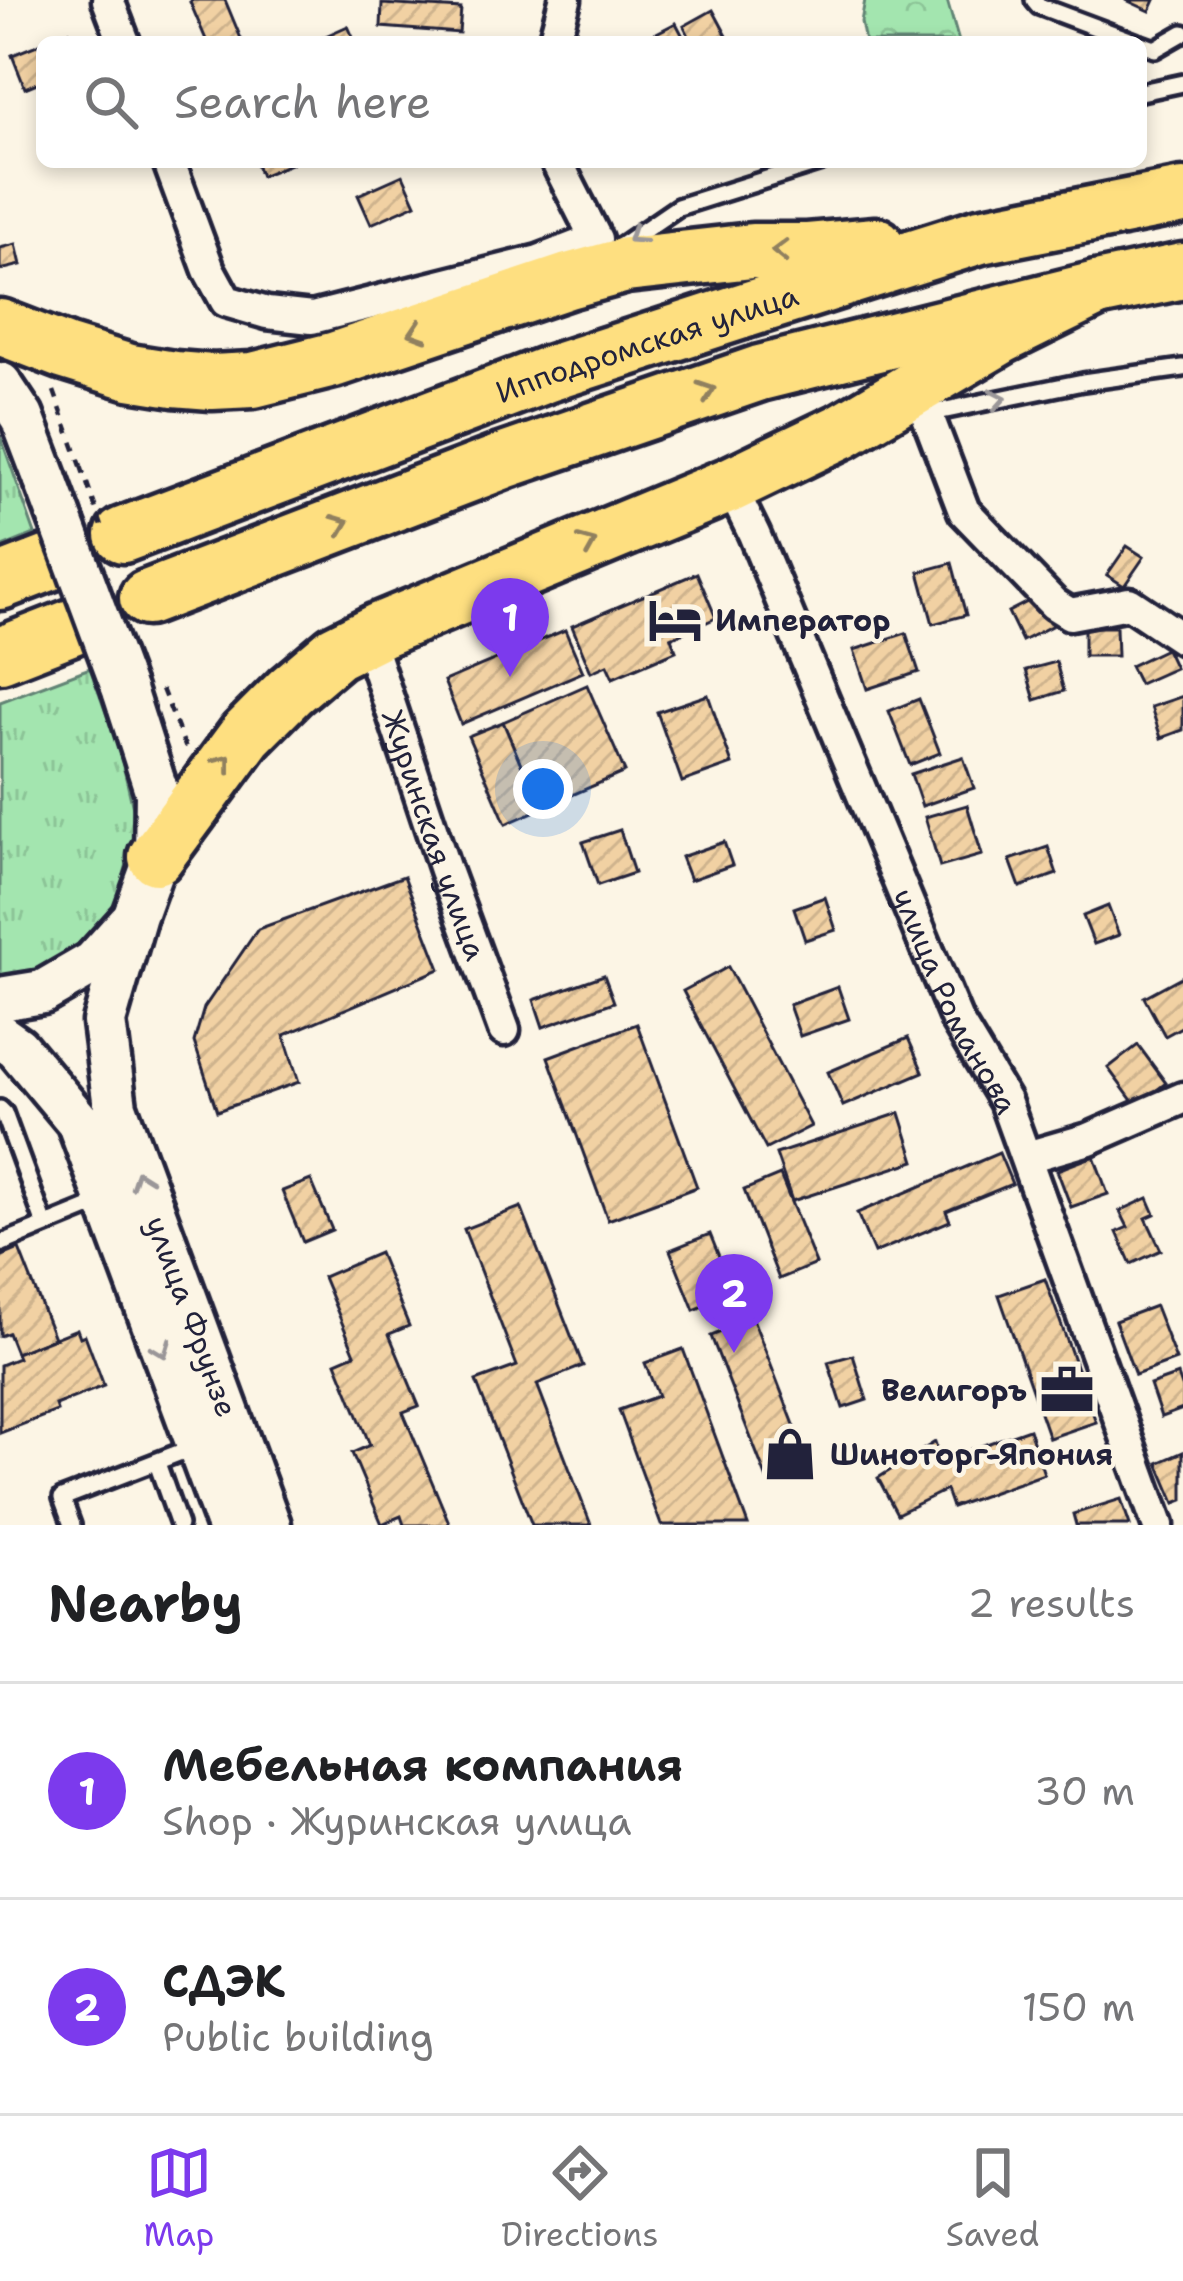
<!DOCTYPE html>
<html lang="en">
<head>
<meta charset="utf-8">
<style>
  :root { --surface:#fff; --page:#f6f6f6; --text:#202124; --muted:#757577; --line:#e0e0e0; --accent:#7c3aed }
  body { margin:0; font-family:"Shantell Sans",sans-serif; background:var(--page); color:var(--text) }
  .you { position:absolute; left:543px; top:789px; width:42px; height:42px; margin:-30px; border:9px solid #fff; border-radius:50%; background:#1a73e8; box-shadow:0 0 0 18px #1a73e833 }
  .badge { display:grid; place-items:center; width:78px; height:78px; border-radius:50%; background:var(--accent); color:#fff; font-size:39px; font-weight:700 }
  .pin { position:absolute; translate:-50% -99px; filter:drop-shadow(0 3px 6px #0008) }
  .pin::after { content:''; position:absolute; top:63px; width:42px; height:36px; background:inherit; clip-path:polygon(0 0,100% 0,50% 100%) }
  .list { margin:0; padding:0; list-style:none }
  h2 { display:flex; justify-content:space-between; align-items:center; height:156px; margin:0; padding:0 48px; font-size:51px }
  h2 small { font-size:39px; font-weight:400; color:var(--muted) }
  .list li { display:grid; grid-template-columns:78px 1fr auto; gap:36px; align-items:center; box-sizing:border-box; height:216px; padding:0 48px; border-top:3px solid var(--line) }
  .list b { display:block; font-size:45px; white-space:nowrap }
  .list p { margin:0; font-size:39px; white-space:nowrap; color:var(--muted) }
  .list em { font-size:39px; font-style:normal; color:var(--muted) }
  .icon { flex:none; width:66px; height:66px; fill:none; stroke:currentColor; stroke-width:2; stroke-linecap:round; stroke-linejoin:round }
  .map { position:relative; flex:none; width:1183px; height:1525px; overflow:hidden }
  .search { position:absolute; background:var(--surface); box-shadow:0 6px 18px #0003; left:36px; right:36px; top:36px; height:132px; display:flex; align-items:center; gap:30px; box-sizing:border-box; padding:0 42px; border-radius:18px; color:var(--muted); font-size:45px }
  .sheet { height:588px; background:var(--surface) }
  nav { display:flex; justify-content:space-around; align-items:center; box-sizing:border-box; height:168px; border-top:3px solid var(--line); background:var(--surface); font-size:33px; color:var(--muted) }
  nav a { display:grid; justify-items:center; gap:6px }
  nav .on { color:var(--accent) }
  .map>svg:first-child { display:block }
  .grass { fill:url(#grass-tufts); stroke:#628475; stroke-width:3 }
  .forest { fill:url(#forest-crowns); stroke:#628475; stroke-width:3 }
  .building { fill:url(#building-hatch); stroke:#22223b; stroke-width:3 }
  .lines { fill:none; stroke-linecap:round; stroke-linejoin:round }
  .lane-casing { stroke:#22223b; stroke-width:24 }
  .street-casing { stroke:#22223b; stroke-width:39 }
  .secondary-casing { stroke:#22223b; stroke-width:51 }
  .highway-casing { stroke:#22223b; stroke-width:63 }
  .path { stroke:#22223b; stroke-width:4.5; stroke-dasharray:9 9; stroke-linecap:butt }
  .lane { stroke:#fcf5e5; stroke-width:15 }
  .street { stroke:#fcf5e5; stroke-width:30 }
  .secondary { stroke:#fcf5e5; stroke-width:42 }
  .highway { stroke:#fedf80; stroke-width:54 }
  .secondary-bridge-casing { stroke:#22223b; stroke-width:51; stroke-linecap:butt }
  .path-bridge { stroke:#22223b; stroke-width:4.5; stroke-dasharray:9 9; stroke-linecap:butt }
  .secondary-bridge { stroke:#fcf5e5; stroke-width:42 }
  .oneway { stroke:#9a9698 }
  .oneway2 { stroke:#90805e }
  .labels { text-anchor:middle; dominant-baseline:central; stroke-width:9; stroke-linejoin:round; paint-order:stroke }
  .street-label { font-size:30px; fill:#22223b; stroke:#fcf5e5 }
  .poi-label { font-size:30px; font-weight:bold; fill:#22223b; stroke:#fcf5e5; text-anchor:start }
</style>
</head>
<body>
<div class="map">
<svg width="1183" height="1525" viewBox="0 0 1183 1525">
  <defs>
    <pattern id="grass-tufts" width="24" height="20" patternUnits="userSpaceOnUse" patternTransform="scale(3)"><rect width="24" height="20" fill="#a3e5af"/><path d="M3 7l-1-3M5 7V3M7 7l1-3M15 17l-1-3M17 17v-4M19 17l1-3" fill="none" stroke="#8cc497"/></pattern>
    <pattern id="forest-crowns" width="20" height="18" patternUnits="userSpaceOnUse" patternTransform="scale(3)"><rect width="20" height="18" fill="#a3e5af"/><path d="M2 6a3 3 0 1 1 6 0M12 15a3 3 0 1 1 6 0" fill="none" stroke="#8cc497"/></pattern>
    <pattern id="building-hatch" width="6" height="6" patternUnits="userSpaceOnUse" patternTransform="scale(3)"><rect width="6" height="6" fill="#f1d1a3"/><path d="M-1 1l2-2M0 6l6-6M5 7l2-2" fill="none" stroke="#ceb38d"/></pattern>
  </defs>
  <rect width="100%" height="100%" fill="#fcf5e5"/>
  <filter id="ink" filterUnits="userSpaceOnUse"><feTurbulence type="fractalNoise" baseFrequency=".00833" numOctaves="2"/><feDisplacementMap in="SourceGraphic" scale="24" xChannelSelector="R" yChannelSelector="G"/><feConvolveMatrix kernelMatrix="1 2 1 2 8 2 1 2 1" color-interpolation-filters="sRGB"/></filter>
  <g filter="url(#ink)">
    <!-- grass -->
    <g class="grass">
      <path d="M0,435l35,99 -35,14z"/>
      <path d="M90,668l30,84 17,74 -21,79 -50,51 -60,26 -6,-1v-279z"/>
    </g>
    <!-- forest -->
    <path class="forest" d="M865,0h82l12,42h-94l-4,-20z"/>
    <!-- building -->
    <g class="building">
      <path d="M193,0h32l17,41 -35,1 -17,-40z"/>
      <path d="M1126,0h29l-5,11z"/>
      <path d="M382,4l79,5 -2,24 -78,-6z"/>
      <path d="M713,10l15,28 -7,4h-29l-8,-16z"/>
      <path d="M676,23l10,19h-37l-2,-4z"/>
      <path d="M348,26l7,16h-43z"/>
      <path d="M69,32l4,10h-29z"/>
      <path d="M42,43v38l-17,7 -13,-33z"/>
      <path d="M255,162h40l-34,14z"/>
      <path d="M403,175l13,29 -45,20 -13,-29z"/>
      <path d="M16,244l5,21 -21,5v-22z"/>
      <path d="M1127,546l17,11 -20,29 -17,-11z"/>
      <path d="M952,563l14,52 -33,9 -14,-52z"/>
      <path d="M697,573l19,45 -45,20 5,13 -63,27 -6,-13 -16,7 -19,-46z"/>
      <path d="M1039,596l14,29 -31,16 -14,-29z"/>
      <path d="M1084,627h32l1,29h-33z"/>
      <path d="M565,630l18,42 -122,52 -17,-43z"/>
      <path d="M906,633l13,39 -52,17 -13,-39z"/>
      <path d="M1166,649l9,19 -36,16 -9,-18z"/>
      <path d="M1056,662l8,29 -29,9 -9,-30z"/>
      <path d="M587,685l38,87 -85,37 -37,-87z"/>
      <path d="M708,695l24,69 -50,18 -25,-70z"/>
      <path d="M1183,696v34l-22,8 -10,-31z"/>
      <path d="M919,699l21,54 -30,12 -21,-54z"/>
      <path d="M503,722l37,87 -34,15 -38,-88z"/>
      <path d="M963,757l11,31 -52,18 -11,-32z"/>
      <path d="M967,805l15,50 -42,12 -15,-50z"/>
      <path d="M620,830l14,43 -36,12 -15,-43z"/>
      <path d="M724,842l8,23 -42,15 -9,-23z"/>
      <path d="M1048,847l9,27 -37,13 -10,-27z"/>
      <path d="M404,876l36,93 -156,66 15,47 -82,29 -23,-69 10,-34 54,-79z"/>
      <path d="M825,897l11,33 -31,10 -11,-32z"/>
      <path d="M1108,906l11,29 -25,9 -11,-28z"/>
      <path d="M728,967l83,159 -45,23 -83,-158z"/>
      <path d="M604,975l10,27 -71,25 -9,-27z"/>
      <path d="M1183,976v50l-18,10 -21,-39z"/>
      <path d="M838,987l11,32 -49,17 -11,-31z"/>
      <path d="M637,1024l60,163 -89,33 -60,-163z"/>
      <path d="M908,1038l15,34 -80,34 -15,-34z"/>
      <path d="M1138,1045l28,38 -30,23 -28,-38z"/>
      <path d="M900,1113l15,48 -123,40 -16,-47z"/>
      <path d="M999,1153l13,31 -66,27 4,10 -76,32 -17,-40z"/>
      <path d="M1094,1156l14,38 -37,13 -14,-37z"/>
      <path d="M780,1175l36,89 -37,15 -35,-89z"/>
      <path d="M311,1180l21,50 -29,12 -21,-51z"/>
      <path d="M1148,1198l7,16 -9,4 15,32 -30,14 -14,-32 11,-5 -8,-16z"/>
      <path d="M521,1207l62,159 -46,18 54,141h-59l-56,-144 41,-15 -53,-137z"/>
      <path d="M710,1234l24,60 -40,16 -24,-60z"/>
      <path d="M19,1249l35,89 -38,15 -8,-20 -8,3v-79z"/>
      <path d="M379,1253l30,73 -20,8 30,72 -16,6 47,113h-46l-3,-9 -19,8 -30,-71 18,-8 -34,-83 19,-8 -32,-77z"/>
      <path d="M1045,1279l51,143 -47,16 -50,-143z"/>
      <path d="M1155,1306l21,54 -41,15 -20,-54z"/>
      <path d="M753,1319l59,152 -42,16 -59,-151z"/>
      <path d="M77,1329l3,8 5,-2 19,51 -49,19 2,6 -57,22v-68l18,-7 -2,-5z"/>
      <path d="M683,1349l65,176h-87l-42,-115 39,-14 -13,-33z"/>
      <path d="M853,1355l14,45 -24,8 -15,-46z"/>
      <path d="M1178,1375l5,14v20l-22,8 -11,-32z"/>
      <path d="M1029,1429l15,45 -92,33 -6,-17 -49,24 -19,-36 57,-36 6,18z"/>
      <path d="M1183,1452v48l-8,3 -17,-40z"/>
      <path d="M1121,1499l9,26h-54l-3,-11z"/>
    </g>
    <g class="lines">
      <defs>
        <g id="lane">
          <path d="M1034,0l5,6 96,36"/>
          <path d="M1141,44l14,5 28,-16"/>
          <path d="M1141,92l42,-9"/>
          <path d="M621,246l57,-39 143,-45"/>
          <path d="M922,415l161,-33 100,-14"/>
          <path d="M0,1109l4,4 41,112"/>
          <path d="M0,1244l103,-42"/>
          <path d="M157,1463l22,62"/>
          <path d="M72,1525l-10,-27 132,-51"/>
        </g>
        <g id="street">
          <path d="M108,0l16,42"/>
          <path d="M554,42l11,-42"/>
          <path d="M169,162l40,108 17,31 41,12 45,5 227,-57 57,-22 -39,-77"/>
          <path d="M927,414l37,97 90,93 16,10 59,-11 54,36"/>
          <path id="s1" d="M730,485l24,49 203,487 48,80 153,424"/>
          <path id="s2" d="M367,636l78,234 59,160"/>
          <path d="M1027,1157l62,-18 94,-41"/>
        </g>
        <g id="secondary">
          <path d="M0,384l22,33 24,63"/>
          <path id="s3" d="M124,690l33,103 -1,64 -21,58 -31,107 11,85 154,418"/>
          <path d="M0,999l43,-7 50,-29 36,-40"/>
          <path d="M0,1036l17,12 61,73 150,404"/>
        </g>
        <g id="highway">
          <path d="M0,327l65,25 65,20 44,7 38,3 41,-2 80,-20 235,-79 58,-16 126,-14h56l68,-6"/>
          <path id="s4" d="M123,535l425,-161 188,-61 244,-77 203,-40"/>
          <path d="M0,582l52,-20"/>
          <path d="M147,598l357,-137 256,-88 337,-84 86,-18"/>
          <path d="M0,655l77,-30"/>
          <path d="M156,857l90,-122 44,-44 46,-39 44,-22 350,-145 112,-54 160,-95 95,-47"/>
        </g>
      </defs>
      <!-- lane casing -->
      <use href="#lane" class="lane-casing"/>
      <!-- street casing -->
      <use href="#street" class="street-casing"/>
      <!-- secondary casing -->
      <use href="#secondary" class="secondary-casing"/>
      <!-- highway casing -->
      <use href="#highway" class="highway-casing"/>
      <!-- path -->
      <g class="path">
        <path d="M54,391l27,75"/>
        <path d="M162,689l25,62"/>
      </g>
      <!-- lane -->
      <use href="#lane" class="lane"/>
      <!-- street -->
      <use href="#street" class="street"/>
      <!-- secondary -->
      <use href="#secondary" class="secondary"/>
      <!-- highway -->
      <use href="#highway" class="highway"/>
      <defs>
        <path id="secondary-bridge" d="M46,480l78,210"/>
      </defs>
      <!-- secondary-bridge casing -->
      <use href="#secondary-bridge" class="secondary-bridge-casing"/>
      <!-- path-bridge -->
      <path class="path-bridge" d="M81,466l23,66"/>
      <!-- secondary-bridge -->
      <use href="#secondary-bridge" class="secondary-bridge"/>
    </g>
    <!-- one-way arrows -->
    <defs><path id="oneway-chevron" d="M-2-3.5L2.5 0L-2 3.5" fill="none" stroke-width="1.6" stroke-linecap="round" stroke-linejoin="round" transform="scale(3)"/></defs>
    <g class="oneway">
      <use href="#oneway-chevron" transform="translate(636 236) rotate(146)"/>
      <use href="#oneway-chevron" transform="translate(998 399) rotate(-11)"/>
      <use href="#oneway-chevron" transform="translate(140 1179) rotate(-110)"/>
      <use href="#oneway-chevron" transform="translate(162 1349) rotate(69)"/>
    </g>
    <g class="oneway2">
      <use href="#oneway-chevron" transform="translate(780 251) rotate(-179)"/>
      <use href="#oneway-chevron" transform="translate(417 332) rotate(162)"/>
      <use href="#oneway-chevron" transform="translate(707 391) rotate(-19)"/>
      <use href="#oneway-chevron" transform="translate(341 524) rotate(-21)"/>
      <use href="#oneway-chevron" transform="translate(588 544) rotate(-23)"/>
      <use href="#oneway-chevron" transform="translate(224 762) rotate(-52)"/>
    </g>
  </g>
  <!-- icons -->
  <defs>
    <symbol id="hotel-bare" viewBox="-9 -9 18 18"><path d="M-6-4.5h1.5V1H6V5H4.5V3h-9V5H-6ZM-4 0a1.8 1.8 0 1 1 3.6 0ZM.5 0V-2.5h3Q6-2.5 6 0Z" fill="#22223b" stroke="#fcf5e5" stroke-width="2.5" paint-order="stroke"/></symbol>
    <symbol id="office-bare" viewBox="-9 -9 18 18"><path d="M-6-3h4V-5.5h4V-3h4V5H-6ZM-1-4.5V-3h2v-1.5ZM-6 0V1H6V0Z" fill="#22223b" stroke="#fcf5e5" stroke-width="2.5" paint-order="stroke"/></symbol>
    <symbol id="shop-bare" viewBox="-9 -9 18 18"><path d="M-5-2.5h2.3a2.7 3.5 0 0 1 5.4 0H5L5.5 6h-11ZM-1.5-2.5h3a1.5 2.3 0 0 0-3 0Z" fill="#22223b" stroke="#fcf5e5" stroke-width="2.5" paint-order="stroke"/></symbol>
  </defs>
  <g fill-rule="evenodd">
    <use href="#hotel-bare" x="637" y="582" width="76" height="76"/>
    <use href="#office-bare" x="1029" y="1352" width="76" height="76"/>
    <use href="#shop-bare" x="752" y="1416" width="76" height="76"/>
  </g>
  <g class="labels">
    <!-- street labels -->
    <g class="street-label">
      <text stroke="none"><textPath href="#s4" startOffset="558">Ипподромская улица</textPath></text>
      <text stroke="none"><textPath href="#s2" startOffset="210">Журинская улица</textPath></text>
      <text stroke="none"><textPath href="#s1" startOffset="564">улица Романова</textPath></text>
      <text stroke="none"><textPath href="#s3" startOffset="654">улица Фрунзе</textPath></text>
    </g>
    <!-- poi labels -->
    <g class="poi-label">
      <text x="715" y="620">Император</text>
      <text x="1027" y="1390" text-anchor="end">Велигоръ</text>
      <text x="830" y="1454">Шиноторг-Япония</text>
    </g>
  </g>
</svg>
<div class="you"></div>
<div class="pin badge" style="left:510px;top:677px">1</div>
<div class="pin badge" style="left:734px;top:1353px">2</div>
<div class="search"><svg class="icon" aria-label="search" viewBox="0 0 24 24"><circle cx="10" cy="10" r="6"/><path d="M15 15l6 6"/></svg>Search here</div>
</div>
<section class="sheet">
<h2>Nearby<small>2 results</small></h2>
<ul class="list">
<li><span class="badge">1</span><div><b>Мебельная компания</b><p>Shop · Журинская улица</p></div><em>30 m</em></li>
<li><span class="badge">2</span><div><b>СДЭК</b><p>Public building</p></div><em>150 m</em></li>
</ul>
</section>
<nav>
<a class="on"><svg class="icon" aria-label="map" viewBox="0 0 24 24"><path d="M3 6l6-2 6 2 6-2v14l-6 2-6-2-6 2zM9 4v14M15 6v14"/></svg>Map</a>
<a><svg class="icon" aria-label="directions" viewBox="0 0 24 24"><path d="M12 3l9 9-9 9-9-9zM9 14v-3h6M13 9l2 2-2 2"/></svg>Directions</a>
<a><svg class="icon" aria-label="saved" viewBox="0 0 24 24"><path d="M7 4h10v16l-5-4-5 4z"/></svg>Saved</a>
</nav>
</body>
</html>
